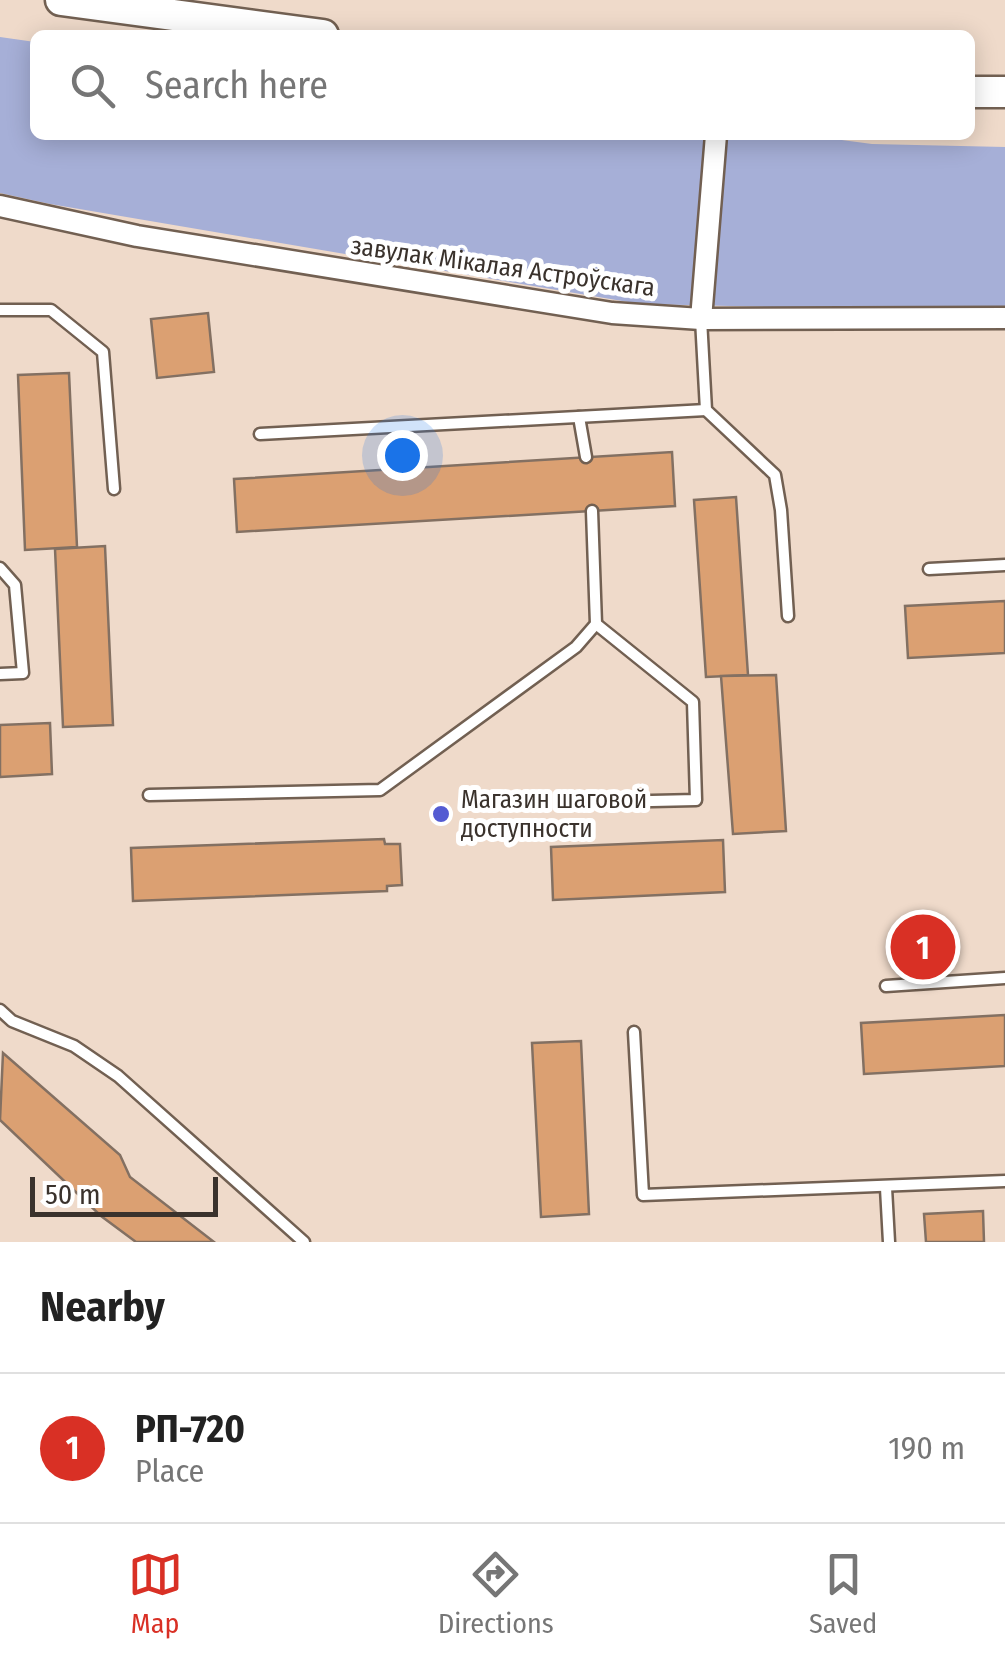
<!DOCTYPE html>
<html lang="en">
<head>
<meta charset="utf-8">
<style>
  :root { --surface:#fff; --page:#f6f6f6; --text:#222; --muted:#767676; --line:#e0e0e0; --accent:#d93025 }
  body { margin:0; font-family:"Fira Sans Condensed",sans-serif; background:var(--page); color:var(--text) }
  .scale { position:absolute; left:30px; bottom:25px; width:188px; box-sizing:border-box; padding-left:10px; border:5px solid #3a322c; border-top:0; font-size:28px; line-height:35px; white-space:nowrap; color:#3a322c; -webkit-text-stroke:8px #fff; paint-order:stroke }
  .you { position:absolute; left:402px; top:455px; width:35px; height:35px; margin:-25px; border:8px solid #fff; border-radius:50%; background:#1a73e8; box-shadow:0 0 0 15px #1a73e833 }
  .badge { display:grid; place-items:center; width:65px; height:65px; border-radius:50%; background:var(--accent); color:#fff; font-size:32px; font-weight:700 }
  .pin { position:absolute; translate:-50% -50%; border:5px solid #fff; box-shadow:0 2px 10px #0006 }
  .list { margin:0; padding:0; list-style:none }
  h2 { display:flex; justify-content:space-between; align-items:center; height:130px; margin:0; padding:0 40px; font-size:42px }
  h2 small { font-size:32px; font-weight:400; color:var(--muted) }
  .list li { display:grid; grid-template-columns:65px 1fr auto; gap:30px; align-items:center; box-sizing:border-box; height:150px; padding:0 40px; border-top:2px solid var(--line) }
  .list b { display:block; font-size:38px; white-space:nowrap }
  .list p { margin:0; font-size:32px; white-space:nowrap; color:var(--muted) }
  .list em { font-size:32px; font-style:normal; color:var(--muted) }
  .icon { flex:none; width:55px; height:55px; fill:none; stroke:currentColor; stroke-width:2; stroke-linecap:round; stroke-linejoin:round }
  .map { position:relative; flex:none; width:1005px; height:1242px; overflow:hidden }
  .search { position:absolute; background:var(--surface); box-shadow:0 5px 25px #0003; left:30px; right:30px; top:30px; height:110px; display:flex; align-items:center; gap:25px; box-sizing:border-box; padding:0 35px; border-radius:15px; color:var(--muted); font-size:38px }
  .sheet { height:280px; background:var(--surface) }
  nav { display:flex; justify-content:space-around; align-items:center; box-sizing:border-box; height:140px; border-top:2px solid var(--line); background:var(--surface); font-size:28px; color:var(--muted) }
  nav a { display:grid; justify-items:center; gap:5px }
  nav .on { color:var(--accent) }
  .map>svg:first-child { display:block }
  .green { fill:#a6afd7 }
  .building { fill:#dba072; stroke:#837062; stroke-width:2.5 }
  .lines { fill:none; stroke-linecap:round; stroke-linejoin:round }
  .lane-casing { stroke:#726052; stroke-width:15 }
  .street-casing { stroke:#726052; stroke-width:25 }
  .secondary-casing { stroke:#726052; stroke-width:35 }
  .lane { stroke:#fff; stroke-width:10 }
  .street { stroke:#fff; stroke-width:20 }
  .secondary { stroke:#fff; stroke-width:30 }
  .poi-dot { fill:#545bd2; stroke:#fff; stroke-width:4 }
  .labels { text-anchor:middle; dominant-baseline:central; stroke-width:10; stroke-linejoin:round; paint-order:stroke }
  .street-label { font-size:25px; fill:#3a322c; stroke:#fff }
  .poi-label { font-size:25px; fill:#3a322c; stroke:#fff; text-anchor:start }
</style>
</head>
<body>
<div class="map">
<svg width="1005" height="1242" viewBox="0 0 1005 1242">
  <rect width="100%" height="100%" fill="#efdaca"/>
  <!-- green -->
  <path class="green" d="M0,37l35,5v93h769l68,9 133,3v165l-365,-8 -590,-100 -50,-11z"/>
  <!-- building -->
  <g class="building">
    <path d="M208,313l6,59 -57,6 -6,-59z"/>
    <path d="M69,373l8,174 -52,3 -7,-175z"/>
    <path d="M672,452l3,54 -438,26 -3,-53z"/>
    <path d="M736,497l12,178 -42,2 -12,-177z"/>
    <path d="M105,546l8,179 -50,2 -8,-178z"/>
    <path d="M1005,601v52l-97,5 -3,-52z"/>
    <path d="M776,675l10,156 -53,3 -12,-158z"/>
    <path d="M50,723l2,51 -52,3v-52z"/>
    <path d="M384,839l1,5h15l2,41 -15,1v5l-254,10 -2,-53z"/>
    <path d="M723,840l2,52 -172,8 -2,-53z"/>
    <path d="M943,924l2,46 -43,1 -2,-46z"/>
    <path d="M1005,1015v51l-141,8 -3,-51z"/>
    <path d="M581,1041l8,173 -48,3 -9,-174z"/>
    <path d="M3,1053l117,102 10,22 84,65h-78l-35,-26 -101,-96z"/>
    <path d="M983,1211l1,31h-58l-2,-28z"/>
  </g>
  <g class="lines">
    <defs>
      <g id="lane">
        <path d="M0,310h51l52,42 11,137"/>
        <path d="M701,319l5,91 69,65 6,35 7,106"/>
        <path d="M579,417l7,40"/>
        <path d="M260,434l446,-24"/>
        <path d="M0,568l15,17 8,88 -23,1"/>
        <path d="M929,569l76,-4"/>
        <path d="M149,795l231,-5 196,-143 20,-23 -4,-113"/>
        <path d="M564,803l132,-3 -3,-98 -97,-78"/>
        <path d="M886,986l119,-8"/>
        <path d="M0,1010l12,11 62,25 44,30 186,166"/>
        <path d="M634,1032l9,163 362,-14"/>
        <path d="M886,1188l3,54"/>
      </g>
      <g id="street">
        <path d="M0,206l137,30 475,77 89,6 304,-1"/>
        <path d="M701,319l15,-184"/>
      </g>
      <g id="secondary">
        <path d="M61,0l262,35"/>
        <path d="M970,92h35"/>
      </g>
    </defs>
    <!-- lane casing -->
    <use href="#lane" class="lane-casing"/>
    <!-- street casing -->
    <use href="#street" class="street-casing"/>
    <!-- secondary casing -->
    <use href="#secondary" class="secondary-casing"/>
    <!-- lane -->
    <use href="#lane" class="lane"/>
    <!-- street -->
    <use href="#street" class="street"/>
    <!-- secondary -->
    <use href="#secondary" class="secondary"/>
  </g>
  <!-- markers -->
  <circle class="poi-dot" cx="441" cy="814" r="10"/>
  <g class="labels">
    <!-- street labels -->
    <g class="street-label">
      <text transform="translate(503 267) rotate(8)">завулак Мікалая Астроўскага</text>
    </g>
    <!-- poi labels -->
    <g class="poi-label">
      <text x="461" y="800">Магазин шаговой<tspan x="461" dy="29">доступности</tspan></text>
    </g>
  </g>
</svg>
<div class="scale">50 m</div>
<div class="you"></div>
<div class="pin badge" style="left:923px;top:947px">1</div>
<div class="search"><svg class="icon" aria-label="search" viewBox="0 0 24 24"><circle cx="10" cy="10" r="6"/><path d="M15 15l6 6"/></svg>Search here</div>
</div>
<section class="sheet">
<h2>Nearby<small></small></h2>
<ul class="list">
<li><span class="badge">1</span><div><b>РП-720</b><p>Place</p></div><em>190 m</em></li>
</ul>
</section>
<nav>
<a class="on"><svg class="icon" aria-label="map" viewBox="0 0 24 24"><path d="M3 6l6-2 6 2 6-2v14l-6 2-6-2-6 2zM9 4v14M15 6v14"/></svg>Map</a>
<a><svg class="icon" aria-label="directions" viewBox="0 0 24 24"><path d="M12 3l9 9-9 9-9-9zM9 14v-3h6M13 9l2 2-2 2"/></svg>Directions</a>
<a><svg class="icon" aria-label="saved" viewBox="0 0 24 24"><path d="M7 4h10v16l-5-4-5 4z"/></svg>Saved</a>
</nav>
</body>
</html>
